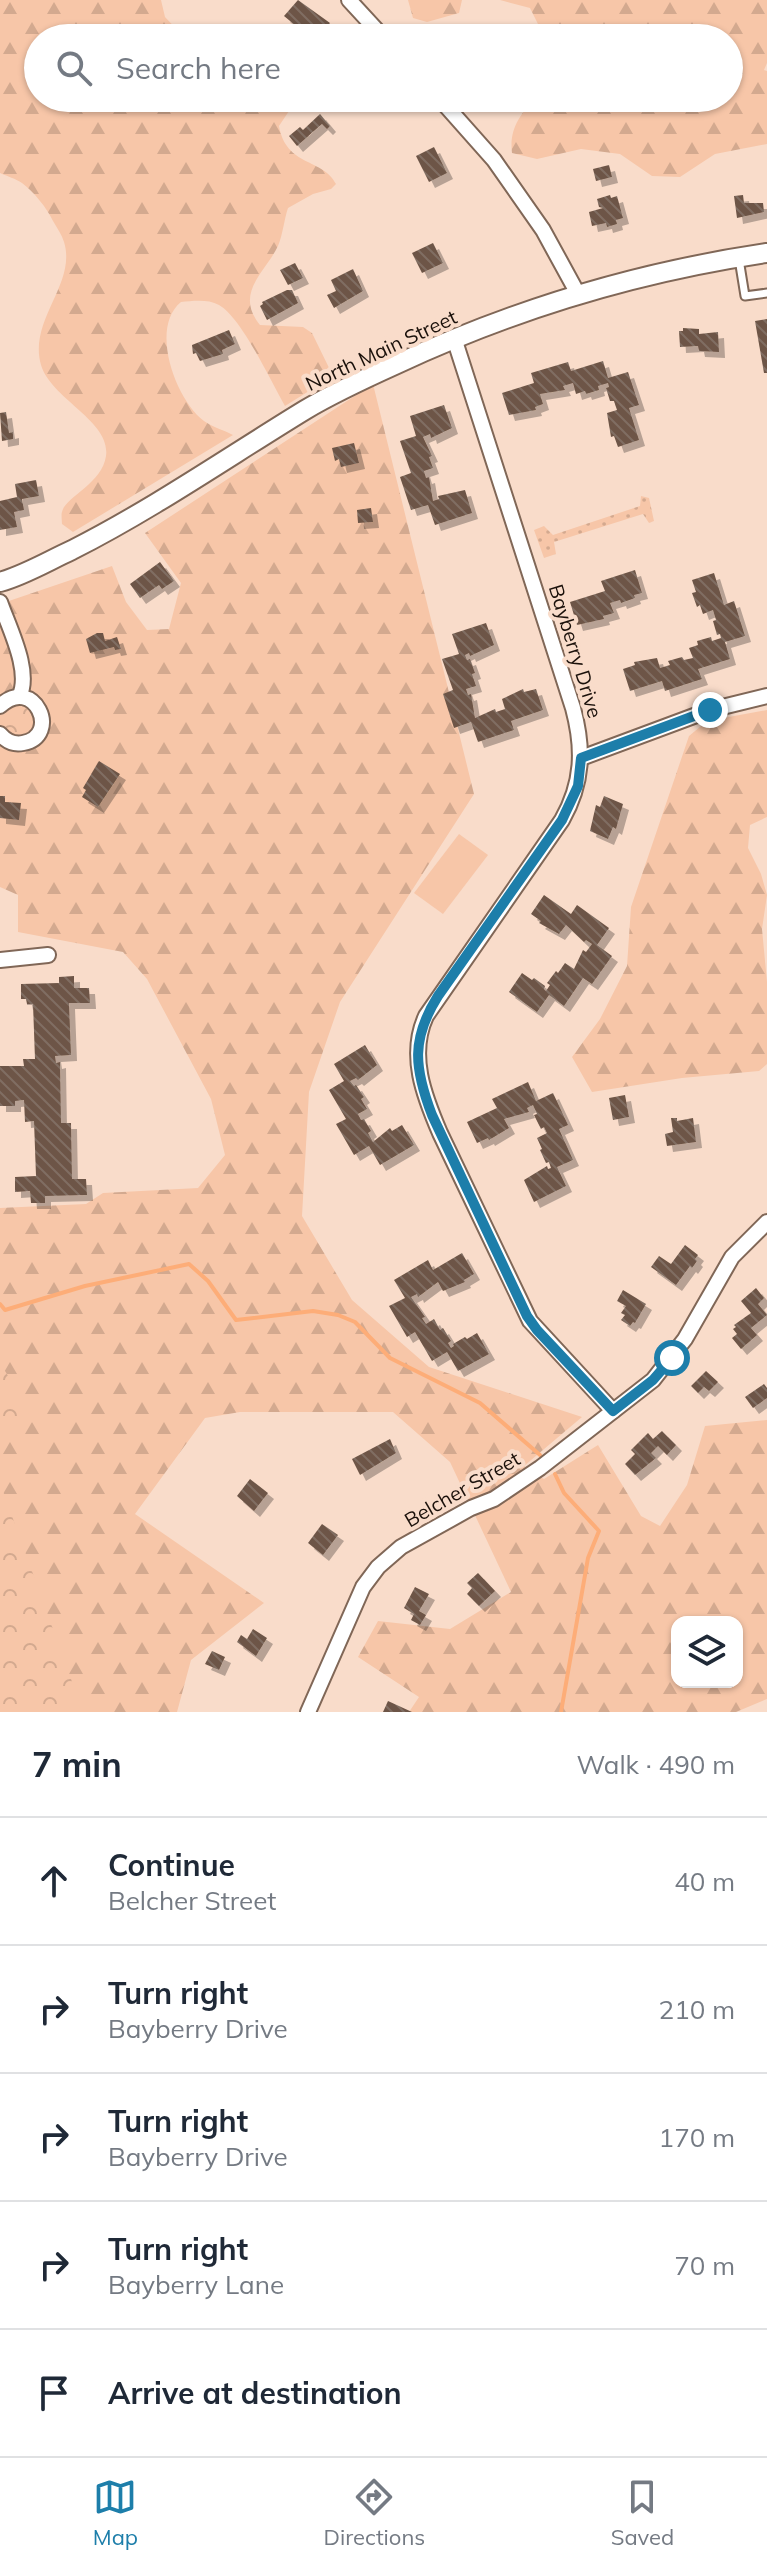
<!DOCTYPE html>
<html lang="en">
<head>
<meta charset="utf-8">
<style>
  :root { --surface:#fff; --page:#f6f6f7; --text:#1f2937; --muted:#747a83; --line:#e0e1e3; --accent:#1d7eaa }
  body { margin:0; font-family:Mulish,sans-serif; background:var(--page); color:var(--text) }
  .controls { position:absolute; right:24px; bottom:24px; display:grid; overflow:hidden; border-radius:16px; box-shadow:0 2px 6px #0004 }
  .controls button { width:72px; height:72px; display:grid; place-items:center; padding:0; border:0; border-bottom:2px solid var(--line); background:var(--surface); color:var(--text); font:40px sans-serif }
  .stop { position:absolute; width:24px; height:24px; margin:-18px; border:6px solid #1d7eaa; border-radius:50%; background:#fff }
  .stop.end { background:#1d7eaa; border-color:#fff; box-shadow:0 2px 8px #0008 }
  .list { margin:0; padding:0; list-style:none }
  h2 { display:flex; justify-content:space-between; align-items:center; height:104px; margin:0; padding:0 32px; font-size:34px }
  h2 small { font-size:26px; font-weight:400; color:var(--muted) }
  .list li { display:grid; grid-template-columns:52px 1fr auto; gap:24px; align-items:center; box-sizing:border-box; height:128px; padding:0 32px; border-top:2px solid var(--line) }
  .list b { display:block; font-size:30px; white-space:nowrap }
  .list p { margin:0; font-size:26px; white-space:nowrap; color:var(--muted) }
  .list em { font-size:26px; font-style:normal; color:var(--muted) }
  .icon { flex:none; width:44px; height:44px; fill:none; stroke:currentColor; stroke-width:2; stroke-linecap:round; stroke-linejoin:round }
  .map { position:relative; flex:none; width:767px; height:1712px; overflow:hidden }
  .search { position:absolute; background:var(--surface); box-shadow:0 2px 6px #0004; left:24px; right:24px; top:24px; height:88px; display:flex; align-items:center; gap:20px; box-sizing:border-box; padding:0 28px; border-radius:44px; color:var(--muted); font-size:30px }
  .sheet { height:744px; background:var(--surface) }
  nav { display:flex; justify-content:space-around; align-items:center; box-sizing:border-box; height:112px; border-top:2px solid var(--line); background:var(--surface); font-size:22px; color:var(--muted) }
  nav a { display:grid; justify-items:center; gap:4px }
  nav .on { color:var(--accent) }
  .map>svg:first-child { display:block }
  .grass { fill:url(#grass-dots) }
  .forest { fill:url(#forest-firs); fill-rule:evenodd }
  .park { fill:url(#park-crowns) }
  .garden { fill:#f7c6a8 }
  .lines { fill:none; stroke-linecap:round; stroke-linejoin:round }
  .stream { stroke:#fdad78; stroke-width:4 }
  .building { fill:url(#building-back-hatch); filter:url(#shadow) }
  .service-casing { stroke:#806757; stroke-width:11 }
  .minor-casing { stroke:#806757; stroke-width:18 }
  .secondary-casing { stroke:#806757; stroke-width:22 }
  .service { stroke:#fff; stroke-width:7 }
  .minor { stroke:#fff; stroke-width:14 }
  .secondary { stroke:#fff; stroke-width:18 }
  .route { stroke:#1d7eaa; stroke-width:10 }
  .labels { text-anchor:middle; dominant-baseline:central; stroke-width:8; stroke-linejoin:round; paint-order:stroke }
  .street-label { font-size:20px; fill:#1a100a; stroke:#f9dcca }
</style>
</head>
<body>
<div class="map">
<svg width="767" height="1712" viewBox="0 0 767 1712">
  <defs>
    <pattern id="grass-dots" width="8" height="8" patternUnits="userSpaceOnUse" patternTransform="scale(2)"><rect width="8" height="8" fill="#f7c6a8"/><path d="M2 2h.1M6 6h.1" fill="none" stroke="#d3a98f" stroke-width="1.8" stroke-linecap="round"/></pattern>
    <pattern id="forest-firs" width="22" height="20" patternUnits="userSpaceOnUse" patternTransform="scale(2)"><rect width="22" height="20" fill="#f7c6a8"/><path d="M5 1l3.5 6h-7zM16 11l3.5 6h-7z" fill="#d3a98f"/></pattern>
    <pattern id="park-crowns" width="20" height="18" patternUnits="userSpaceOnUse" patternTransform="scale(2)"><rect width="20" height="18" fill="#f7c6a8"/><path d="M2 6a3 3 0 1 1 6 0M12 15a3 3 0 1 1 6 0" fill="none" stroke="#d3a98f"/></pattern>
    <pattern id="building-back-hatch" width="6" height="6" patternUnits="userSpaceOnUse" patternTransform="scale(2)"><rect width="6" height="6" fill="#6d5546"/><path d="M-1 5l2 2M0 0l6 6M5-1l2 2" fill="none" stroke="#806e62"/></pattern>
    <filter id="shadow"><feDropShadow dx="6" dy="6" stdDeviation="0" flood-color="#0004"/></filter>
  </defs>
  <rect width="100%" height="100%" fill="#f9dcca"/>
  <!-- grass -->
  <path class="grass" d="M641,496l8,2 5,23 -5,2 -6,-9 -89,28 2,12 -12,4 -10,-28 10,-4 9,9 87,-29z"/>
  <!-- forest -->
  <g class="forest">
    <path d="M0,0h161l4,17 20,21h-147v60h287l-28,1 -18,27c7,41 44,32 57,58l-5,5 -18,5 -25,14c-4,12 -5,26 -10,38 -13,27 -44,47 -18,79l43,2 9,6 21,43 -48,30c-14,-24 -43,-88 -66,-101 -11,-6 -26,-4 -38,-3 -32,26 -5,98 23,119 8,6 20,9 29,14l-160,97 -11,-8c0,-1 -1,-11 0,-12 3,-15 40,-28 44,-56 5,-35 -55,-57 -65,-91 -13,-45 36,-81 23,-123 -2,-7 -7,-14 -11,-21 -6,-13 -20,-30 -31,-38 -6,-4 -15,-7 -22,-10z"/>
    <path d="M408,0h54l-3,13 -32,9 -14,-4z"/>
    <path d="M500,0h267v63l-3,7 3,1v73l-52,10 -35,23 -28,-1 -32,-22 -39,-5 -44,10 -25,-6c-3,-24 8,-38 23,-55h194v-60h-184l-15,-30z"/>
    <path d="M373,384l101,410 -134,208 -31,90 -7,124 50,84 77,67 153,50 -58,49 20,13 54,-34 43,71 19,10 27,-41 18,-59 62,-6v279l-31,13h-327l10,-15 -61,-40 20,-36 72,8 61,-37 -61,-130 -57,-50h-153l-35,6 -70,96 129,89 -73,57 -14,52h-177v-504l86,-4 17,-11 95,-5 27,-33 -14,-56 -64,-120 -24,-27 -105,-20v-37l-18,-8v-283l112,-38 14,36 21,28 22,-1 12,-46 -36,-50zM677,1622h60v60h-60z"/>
    <path d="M767,710v107l-17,8 -2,23 13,26 6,21 -5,34 5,53v82l-8,7 -77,7 -90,14 -20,-35 28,-38 27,-53 4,-59 58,-171 18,-15z"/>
  </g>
  <!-- park -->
  <g class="park">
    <circle cx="18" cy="720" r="17"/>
    <path d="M0,1328l2,38 34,56 -36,2z"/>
    <path d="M0,1483l83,229h-83z"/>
  </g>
  <!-- garden -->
  <path class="garden" d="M459,834l29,21 -45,59 -29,-21z"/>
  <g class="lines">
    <!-- stream -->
    <g class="stream">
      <path d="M0,1304l5,6 80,-24 104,-22 19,17 28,39 77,-9 25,4 17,7 35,36 90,45 60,52"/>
      <path d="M555,1474l9,19 35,38 -11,27 -27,154"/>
    </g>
  </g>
  <!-- building -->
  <g class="building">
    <path d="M298,0l32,23 -13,15h-13l-6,-5 3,-3 -17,-14z"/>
    <path d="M320,114l10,12 -3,3 -5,-5 -25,22 -8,-10 11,-9 3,3z"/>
    <path d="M434,147l13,26 -18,9 -13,-26z"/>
    <path d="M609,165l3,12 -16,4 -3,-12z"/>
    <path d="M610,195l1,3 6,-2 6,22 -7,2 1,4 -10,3 -1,-4 -14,3 -3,-14 14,-4 -4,-1 -2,-8z"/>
    <path d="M743,195l1,8h19l1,9 -27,6 -3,-22z"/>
    <path d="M433,243l10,20 -21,10 -10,-20z"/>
    <path d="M295,263l8,15 -15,7 -8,-15z"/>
    <path d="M353,269l10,22 -29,17 -7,-13 9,-4 -5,-11z"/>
    <path d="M287,290h5l6,13 -31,17 -7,-14 3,-2 -1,-2z"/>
    <path d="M767,319v54h-3l-9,-52z"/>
    <path d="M683,328l16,1v5l19,-2 1,20 -20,-1 -1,-5 -18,1 -1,-16h4z"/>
    <path d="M229,330l6,14 -13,6 1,4 -23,7 -4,-8 -3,1 -1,-9z"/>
    <path d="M603,361l5,17 20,-6 11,33 -10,3 10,32 -21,7 -4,-11 -3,1 -4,-24 10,-3 -3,-9h-4l-4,-13 3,-1 -1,-4 -10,3 1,4 -13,4 -1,-3 -9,3 -3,-11 -10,3 2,4 -25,4 3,10 -8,3 1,3 -27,5 -7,-22 32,-10 -3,-10 37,-11 3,9z"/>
    <path d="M444,405l8,23 -21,10 -1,-4 -7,3 9,19 -3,1 4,11 -9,3 2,7 3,-1 4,24 6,-2 -1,-3 27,-6 7,23 -37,12 -7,-20 -17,5 -11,-33 11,-4 -11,-32 16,-5 -6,-20z"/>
    <path d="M6,412l3,21 4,-1v7l-11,2 -2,-28z"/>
    <path d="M354,443l5,20 -18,4 -2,-8 -4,2 -3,-13z"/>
    <path d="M36,480l3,16 -17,3 2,11 -10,2 3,15 -17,3v-29l17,-4 -2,-13z"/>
    <path d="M371,508l2,14 -15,1 -1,-13z"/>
    <path d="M160,562l14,19 -12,8 -3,-4 -19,13 -10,-14z"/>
    <path d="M635,570l7,23 -8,2 1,3 -14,5 -1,-3 -10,3 4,10 -11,3 1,3 -27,6 -7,-23 35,-11 -4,-10z"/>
    <path d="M714,573l10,32 10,-4 11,35 -20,6 5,17 -32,10 4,10 -37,12 -3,-10 -32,10 -7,-22 12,-4 -1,-3 23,-4 3,10 10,-3 -2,-4 14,-4 2,3 9,-2 -4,-10 9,-3 -1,-4 14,-4 1,4 9,-3 -1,-4 -3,1 -4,-14 3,-1 -3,-10 -10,4 -3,-9 -3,2 -5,-14 4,-1 -4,-12z"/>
    <path d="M486,623l8,22 -24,11 -1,-3 -4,2 2,5 3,-1 5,14 -3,1 4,12 -10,3 2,6 3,-1 4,24 20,-9 1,3 9,-3 -3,-10 21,-10 1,3 12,-3 7,21 -32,11 3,9 -36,12 -7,-20 -17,6 -11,-34 10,-4 -11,-31 17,-5 -7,-20z"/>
    <path d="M97,633h6l2,8 12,-4 4,12 -6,1 -1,-3 -24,6 -4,-14z"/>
    <path d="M99,761l21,13 -22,33 -16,-10 4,-7 -3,-2z"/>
    <path d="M0,796h5v6l16,1 -2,17 -19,-2z"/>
    <path d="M604,796l19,8 -7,25 -3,-2 -5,12 -18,-8 6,-26 4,2z"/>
    <path d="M544,895l27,19 6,-9 32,23 -12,17 15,11 -20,28 -9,-6 -19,28 -15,-11 -12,17 -28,-20 13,-19 10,7 2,-2 11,8 -1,3 2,2 4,-6 -3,-2 9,-12 2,2 7,-10 9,6 9,-19 3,2 6,-8 -6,-4 -2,2 -18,-17 -7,9 -20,-11 2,-2 -10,-7z"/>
    <path d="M74,976v12h15l1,15h-21l2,52 -16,1 1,7 4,-1 1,61h10l1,56h14l1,16 -42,1v7h-14l-1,-12 -15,1v-15l21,-1 -2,-55 -9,1 -1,-22 -9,1v5h-15v-40h24l-1,-7h12l-2,-55h-6l-1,-5h-5v-15l38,-1v-6z"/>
    <path d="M365,1045l12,20 -19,15 -2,-2 -6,3 4,5 2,-1 8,12 -3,2 6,10 -9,5 3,6 3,-1 7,12 -3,2 5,9 17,-14 2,3 10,-6 12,20 -34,20 -11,-19 -15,9 -18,-31 10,-5 -17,-29 15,-9 -10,-17z"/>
    <path d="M528,1082l8,19 17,-8 15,32 -9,4 14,31 -16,7 9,19 -32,16 -10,-22 23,-14 1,3 3,-1 -2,-6 -3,1 -6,-13 2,-1 -5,-11 10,-5 -3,-6 -3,2 -7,-14 3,-1 -4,-9 -6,3 2,4 -25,7 5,9 -20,12 -1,-2 -11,5 -10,-21 30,-14 -5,-9z"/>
    <path d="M625,1095l4,22 -16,3 -4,-22z"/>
    <path d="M671,1118h6v3l16,-3 3,24 -29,4 -2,-12 8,-2z"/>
    <path d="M685,1245l13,10 -3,4 2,2 -5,7 -2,-2 -14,19 -25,-18 8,-11 12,8z"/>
    <path d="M462,1253l12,21 -10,6 1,2 -22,9 -5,-9 -20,15 -1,-3 -6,3 14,20 -3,1 4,6 8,-5 6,11 3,-2 8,13 -3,2 3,5 3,-2 -1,-2 12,-7 2,2 10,-6 12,21 -31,17 -11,-19 -15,9 -17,-29 -8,5 -18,-31 16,-8 -11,-18 34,-20 5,10z"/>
    <path d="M756,1288l8,10 -6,6 9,11 -16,13 6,7 -16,14 -9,-11 5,-4 -4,-5 3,-2 -2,-2 17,-12 -10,-12z"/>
    <path d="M623,1290l23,14 -11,19 -2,-1 -3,4 -9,-6 4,-5 -4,-2 5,-7 -9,-5z"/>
    <path d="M706,1371l12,11 -9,9 -5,-4 -6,6 -7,-7z"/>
    <path d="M764,1384l3,4v10l-14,10 -8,-11z"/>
    <path d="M662,1431l14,14 -9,10 -9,-9 -7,7 5,5 -21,17 -10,-11 10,-10 -4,-4 17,-17 5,6z"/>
    <path d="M390,1439l6,14 -36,22 -8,-16z"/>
    <path d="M250,1479l18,14 -14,18 -17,-15z"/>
    <path d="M322,1524l16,11 -15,20 -15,-12z"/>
    <path d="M478,1573l17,18 -16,15 -12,-12 5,-6 -5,-5z"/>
    <path d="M415,1587l14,7 -10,17 7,4 -6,10 -9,-5 3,-6 -10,-6z"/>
    <path d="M253,1629l14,9 -11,18 -19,-14 4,-7 6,4z"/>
    <path d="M212,1651l13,6 -6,13 -14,-6z"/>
    <path d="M388,1701l24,11h-29z"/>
  </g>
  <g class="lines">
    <defs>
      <path id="service" d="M739,259l6,37 22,-3"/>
      <g id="minor">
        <path d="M349,0l35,38"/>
        <path d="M439,98l55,62 49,70 35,64"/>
        <path d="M454,338l119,370c11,41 10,75 -11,112l-136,196c-18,39 -2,80 14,117l90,188 83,90"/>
        <path d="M0,602c9,26 32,70 19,95"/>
        <path d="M0,706c34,-32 62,30 23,37 -10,2 -17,-2 -23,-9"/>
        <path d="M581,758l129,-48 57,-14"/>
        <path d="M0,960l48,-5"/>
        <path d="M308,1712l55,-125 15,-20 23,-20 70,-39 23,-9 46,-31 113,-88 32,-41 47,-82 35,-35"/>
      </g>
      <path id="secondary" d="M0,582c25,-7 48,-21 72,-32 81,-41 156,-93 233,-140 30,-18 61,-32 92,-46 118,-55 241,-92 370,-111"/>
    </defs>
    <!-- service casing -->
    <use href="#service" class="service-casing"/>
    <!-- minor casing -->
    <use href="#minor" class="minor-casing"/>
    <!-- secondary casing -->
    <use href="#secondary" class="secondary-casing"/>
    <!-- service -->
    <use href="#service" class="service"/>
    <!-- minor -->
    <use href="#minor" class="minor"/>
    <!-- secondary -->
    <use href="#secondary" class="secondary"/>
  </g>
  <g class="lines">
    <!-- route -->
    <path class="route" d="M672,1358l-19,22 -40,31 -76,-81 -10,-14 -95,-201c-18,-47 -21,-76 6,-119l124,-176 16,-34 3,-28 129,-48"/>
  </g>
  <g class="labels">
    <!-- street labels -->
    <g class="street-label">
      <text transform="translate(381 350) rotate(-25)">North Main Street</text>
      <text transform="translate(576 651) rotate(73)">Bayberry Drive</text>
      <text transform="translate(462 1489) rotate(-30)">Belcher Street</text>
    </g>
  </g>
</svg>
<div class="controls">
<button><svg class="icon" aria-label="layers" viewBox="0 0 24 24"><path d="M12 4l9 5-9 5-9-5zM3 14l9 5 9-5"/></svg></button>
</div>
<div class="stop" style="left:672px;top:1358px"></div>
<div class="stop end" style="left:710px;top:710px"></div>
<div class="search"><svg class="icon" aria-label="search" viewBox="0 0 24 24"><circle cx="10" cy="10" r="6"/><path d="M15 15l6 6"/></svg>Search here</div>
</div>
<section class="sheet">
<h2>7 min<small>Walk · 490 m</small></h2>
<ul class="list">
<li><svg class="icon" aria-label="ahead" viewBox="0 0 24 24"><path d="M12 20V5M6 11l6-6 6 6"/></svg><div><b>Continue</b><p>Belcher Street</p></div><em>40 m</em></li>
<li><svg class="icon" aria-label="right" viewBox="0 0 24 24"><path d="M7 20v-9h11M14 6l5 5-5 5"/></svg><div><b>Turn right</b><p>Bayberry Drive</p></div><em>210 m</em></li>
<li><svg class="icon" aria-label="right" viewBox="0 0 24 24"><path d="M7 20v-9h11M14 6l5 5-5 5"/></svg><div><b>Turn right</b><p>Bayberry Drive</p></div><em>170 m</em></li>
<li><svg class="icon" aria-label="right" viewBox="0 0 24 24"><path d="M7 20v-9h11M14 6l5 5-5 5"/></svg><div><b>Turn right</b><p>Bayberry Lane</p></div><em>70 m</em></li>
<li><svg class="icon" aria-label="arrive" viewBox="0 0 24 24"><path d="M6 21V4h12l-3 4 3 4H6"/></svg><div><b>Arrive at destination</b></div></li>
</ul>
</section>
<nav>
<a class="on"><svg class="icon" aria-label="map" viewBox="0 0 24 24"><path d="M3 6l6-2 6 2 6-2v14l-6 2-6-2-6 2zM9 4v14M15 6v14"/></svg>Map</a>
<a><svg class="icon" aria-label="directions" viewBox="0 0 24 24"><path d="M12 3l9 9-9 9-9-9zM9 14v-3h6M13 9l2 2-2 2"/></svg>Directions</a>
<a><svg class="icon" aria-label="saved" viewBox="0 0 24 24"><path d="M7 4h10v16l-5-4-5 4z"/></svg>Saved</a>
</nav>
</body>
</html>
